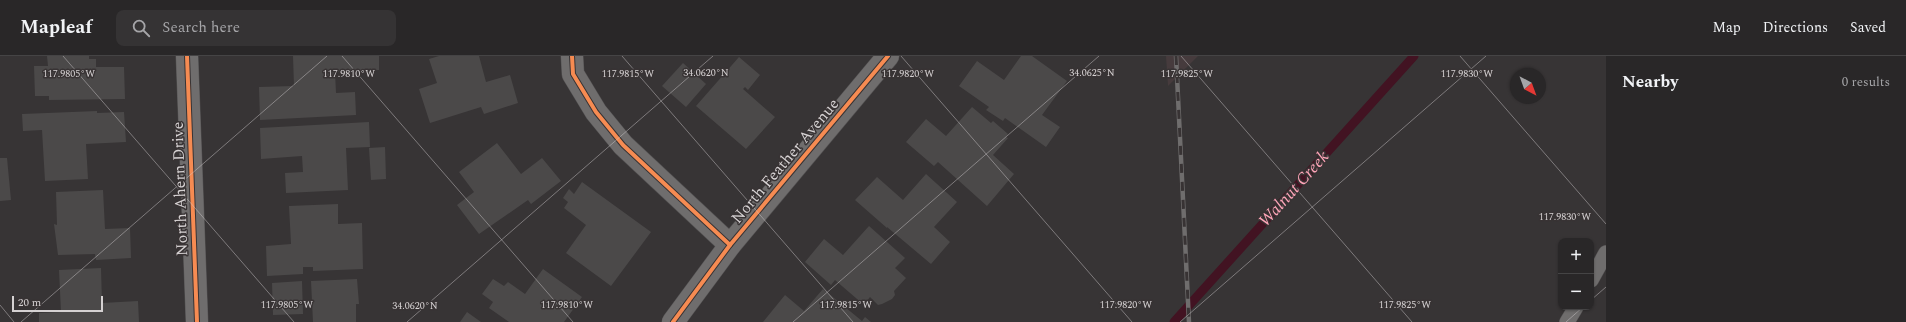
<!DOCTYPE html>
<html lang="en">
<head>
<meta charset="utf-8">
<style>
  :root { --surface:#292728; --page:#353334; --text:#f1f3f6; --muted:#a5a5a8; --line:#454445 }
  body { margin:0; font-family:Spectral,serif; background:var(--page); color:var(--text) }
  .controls { position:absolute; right:12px; bottom:12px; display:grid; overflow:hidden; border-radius:8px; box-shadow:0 1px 3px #0004 }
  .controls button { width:36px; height:36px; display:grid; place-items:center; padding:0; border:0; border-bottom:1px solid var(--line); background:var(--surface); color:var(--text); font:20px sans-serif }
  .compass { position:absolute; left:1510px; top:12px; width:36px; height:36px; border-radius:50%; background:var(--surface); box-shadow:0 1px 3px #0004; rotate:139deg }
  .scale { position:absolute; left:12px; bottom:10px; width:91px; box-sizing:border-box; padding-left:4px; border:2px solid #d5d1d2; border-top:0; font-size:11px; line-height:14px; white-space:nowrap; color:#d5d1d2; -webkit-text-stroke:3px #383334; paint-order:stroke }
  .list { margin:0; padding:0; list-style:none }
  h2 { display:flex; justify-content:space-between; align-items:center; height:52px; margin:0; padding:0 16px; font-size:17px }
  h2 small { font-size:13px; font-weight:400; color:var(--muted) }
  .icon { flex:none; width:22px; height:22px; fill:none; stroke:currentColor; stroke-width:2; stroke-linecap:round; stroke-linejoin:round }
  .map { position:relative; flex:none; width:1606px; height:266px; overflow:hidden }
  header { display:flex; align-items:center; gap:24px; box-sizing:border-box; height:56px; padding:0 20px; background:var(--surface); border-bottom:1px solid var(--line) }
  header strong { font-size:19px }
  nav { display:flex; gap:22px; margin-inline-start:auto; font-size:14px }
  .search { width:280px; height:36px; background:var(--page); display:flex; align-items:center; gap:10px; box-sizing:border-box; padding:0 14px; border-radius:8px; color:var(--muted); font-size:15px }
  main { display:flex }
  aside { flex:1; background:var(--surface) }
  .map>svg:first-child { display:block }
  .built { fill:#463b3d }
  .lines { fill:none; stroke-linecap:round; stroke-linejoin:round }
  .stream { stroke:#421322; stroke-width:9 }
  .building { fill:#4b4949 }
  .lane-casing { stroke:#525051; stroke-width:16 }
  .street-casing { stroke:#525051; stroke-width:23 }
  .lane { stroke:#6f6d6d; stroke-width:15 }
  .street { stroke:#6f6d6d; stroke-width:22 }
  .rail-casing { stroke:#6f6d6d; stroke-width:4.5 }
  .rail { stroke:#383334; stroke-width:3; stroke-dasharray:9; stroke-linecap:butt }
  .cycleway-casing { stroke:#383334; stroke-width:6 }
  .cycleway { stroke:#f68b52; stroke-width:4 }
  .ticks { fill:none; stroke:#d5d1d2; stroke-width:1; stroke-opacity:0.45 }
  .labels { text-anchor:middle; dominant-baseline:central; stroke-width:3; stroke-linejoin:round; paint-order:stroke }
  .street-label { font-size:16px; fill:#d5d1d2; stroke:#383334 }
  .water-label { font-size:17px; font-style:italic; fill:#ffa5b9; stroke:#383334 }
  .ticks-label { font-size:10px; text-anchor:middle; fill:#d5d1d2; stroke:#383334; stroke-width:3; stroke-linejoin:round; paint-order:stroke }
</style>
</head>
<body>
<header>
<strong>Mapleaf</strong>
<div class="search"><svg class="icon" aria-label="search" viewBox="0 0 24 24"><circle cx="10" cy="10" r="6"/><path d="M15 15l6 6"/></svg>Search here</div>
<nav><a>Map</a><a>Directions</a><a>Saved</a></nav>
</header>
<main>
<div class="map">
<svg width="1606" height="266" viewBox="0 0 1606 266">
  <rect width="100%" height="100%" fill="#373435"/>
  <!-- built -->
  <path class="built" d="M1166,0h32l-30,30z"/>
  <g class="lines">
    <!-- stream -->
    <path class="stream" d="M1174,266l240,-266"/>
  </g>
  <!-- building -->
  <g class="building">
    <path d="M47,0h42v3h7v8h28l1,32 -76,1v-4h-14l-1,-30h14z"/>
    <path d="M293,0h86v14l-44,2 1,21 19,-1 1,23 -96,5 -1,-33 35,-1z"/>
    <path d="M439,0h40l7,26 24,-7 8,28 -34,11 -3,-7 -51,16 -11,-34 18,-6 -8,-24z"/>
    <path d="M1021,0h11l35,25 -25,34 18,12 -14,20 -41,-29 -2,3 -17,-11 3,-3 -30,-21 18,-25 27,19z"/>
    <path d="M739,1l21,18 -12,15 -3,-3 -2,2 32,28 -29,32 -50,-43z"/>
    <path d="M683,7l23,21 -20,23 -24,-21z"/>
    <path d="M972,51l19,16 2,-2 15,13 -2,3 2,1 -15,17 21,19 -27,32 -49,-44 -4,4 -28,-24 20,-23 20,17z"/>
    <path d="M97,55v2l27,-1 2,30 -40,2 2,35 -43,2 -3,-51 -19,1 -1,-17z"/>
    <path d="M369,66l1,25 -24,1 2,42 -62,3 -1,-20 18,-1 -1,-16 -41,3 -1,-31z"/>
    <path d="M497,87l24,31 21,-16 19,23 -30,23 -3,-4 -49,34 -22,-29 17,-13 -15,-20z"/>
    <path d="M385,91l1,32 -15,1 -2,-32z"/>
    <path d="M0,102h7l4,42 -11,1z"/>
    <path d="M926,118l31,28 -23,25 16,15 -19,22 -44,-37v1l-32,-28 22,-23 26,23z"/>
    <path d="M582,126l69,50 -40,54 -45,-33 20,-28 -22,-17 4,-6 -5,-4 6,-9 5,5z"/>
    <path d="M103,134l2,39 25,-1 1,30 -35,2 -1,-6 -37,1 -4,-31 3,1 -1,-33z"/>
    <path d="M338,148v20l24,-1 1,46 -50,2v-4h-10v7l-36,2 -1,-30 25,-2 -2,-38z"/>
    <path d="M869,170l36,32 -10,10 11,10 -12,13 1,4 -3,4 -10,5 -4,1 -8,-8 -6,8 -29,-25 -4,5 -26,-23 19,-23 19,16z"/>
    <path d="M101,212l1,35 36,-2 1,21h-100v-9l22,-1 -2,-42z"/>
    <path d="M543,213l39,28 -18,25h-55l-20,-14 4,-6 -11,-8 11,-15 11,7 4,-4 17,12z"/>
    <path d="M357,223l2,25h-3v18h-43l-2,-41z"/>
    <path d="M302,225l1,33 -30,1 -1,-32z"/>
    <path d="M823,233l39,32 3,-4 6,5h-108l22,-27 19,16z"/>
    <path d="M467,256l14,10h-21z"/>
  </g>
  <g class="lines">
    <defs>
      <g id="lane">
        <path d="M1591,224l15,-27"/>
        <path d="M1567,266l9,-15"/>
      </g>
      <g id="street">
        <path d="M187,0l10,266"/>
        <path d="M572,0l1,18 23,38 27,33 107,100"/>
        <path d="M673,266l57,-77 158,-189"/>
      </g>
    </defs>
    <!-- lane casing -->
    <use href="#lane" class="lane-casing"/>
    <!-- street casing -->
    <use href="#street" class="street-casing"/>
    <!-- lane -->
    <use href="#lane" class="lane"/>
    <!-- street -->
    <use href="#street" class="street"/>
    <defs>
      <path id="rail" d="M1176,0l13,266"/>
    </defs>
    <!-- rail casing -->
    <use href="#rail" class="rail-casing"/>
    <!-- rail -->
    <use href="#rail" class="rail"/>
    <defs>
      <g id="cycleway">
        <path d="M187,0l10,266"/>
        <path d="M572,0l1,18 23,38 27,33 107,100"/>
        <path d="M673,266l57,-77 158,-189"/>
      </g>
    </defs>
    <!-- cycleway casing -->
    <use href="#cycleway" class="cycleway-casing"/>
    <!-- cycleway -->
    <use href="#cycleway" class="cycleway"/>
  </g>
  <!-- ticks -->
  <path class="ticks" d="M63,0l231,266M342,0l231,266M622,0l231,266M901,0l231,266M1181,0l231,266M1460,0l146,168M1591,244l15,-13M0,249l14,17M21,266l306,-266M407,266l306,-266M793,266l306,-266M1180,266l306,-266M1566,266l17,-15"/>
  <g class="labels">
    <!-- street labels -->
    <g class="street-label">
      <text transform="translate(785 105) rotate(-50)">North Feather Avenue</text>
      <text transform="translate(180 133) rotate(-92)">North Ahern Drive</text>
    </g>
    <!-- water labels -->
    <g class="water-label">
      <text transform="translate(1294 133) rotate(-48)">Walnut Creek</text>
    </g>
  </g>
  <g class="ticks-label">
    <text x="706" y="20">34.0620°N</text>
    <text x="1092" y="20">34.0625°N</text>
    <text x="1187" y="21">117.9825°W</text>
    <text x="69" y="21">117.9805°W</text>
    <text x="349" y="21">117.9810°W</text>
    <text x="628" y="21">117.9815°W</text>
    <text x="908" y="21">117.9820°W</text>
    <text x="1467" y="21">117.9830°W</text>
    <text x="1565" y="164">117.9830°W</text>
    <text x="287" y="252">117.9805°W</text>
    <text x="567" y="252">117.9810°W</text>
    <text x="846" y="252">117.9815°W</text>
    <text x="1126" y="252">117.9820°W</text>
    <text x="1405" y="252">117.9825°W</text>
    <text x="415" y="253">34.0620°N</text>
  </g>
</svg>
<div class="controls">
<button>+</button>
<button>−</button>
</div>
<svg class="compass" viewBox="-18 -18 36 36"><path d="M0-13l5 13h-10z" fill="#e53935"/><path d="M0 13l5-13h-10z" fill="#a5a5a8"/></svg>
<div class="scale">20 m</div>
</div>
<aside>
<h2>Nearby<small>0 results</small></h2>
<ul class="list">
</ul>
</aside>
</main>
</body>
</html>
